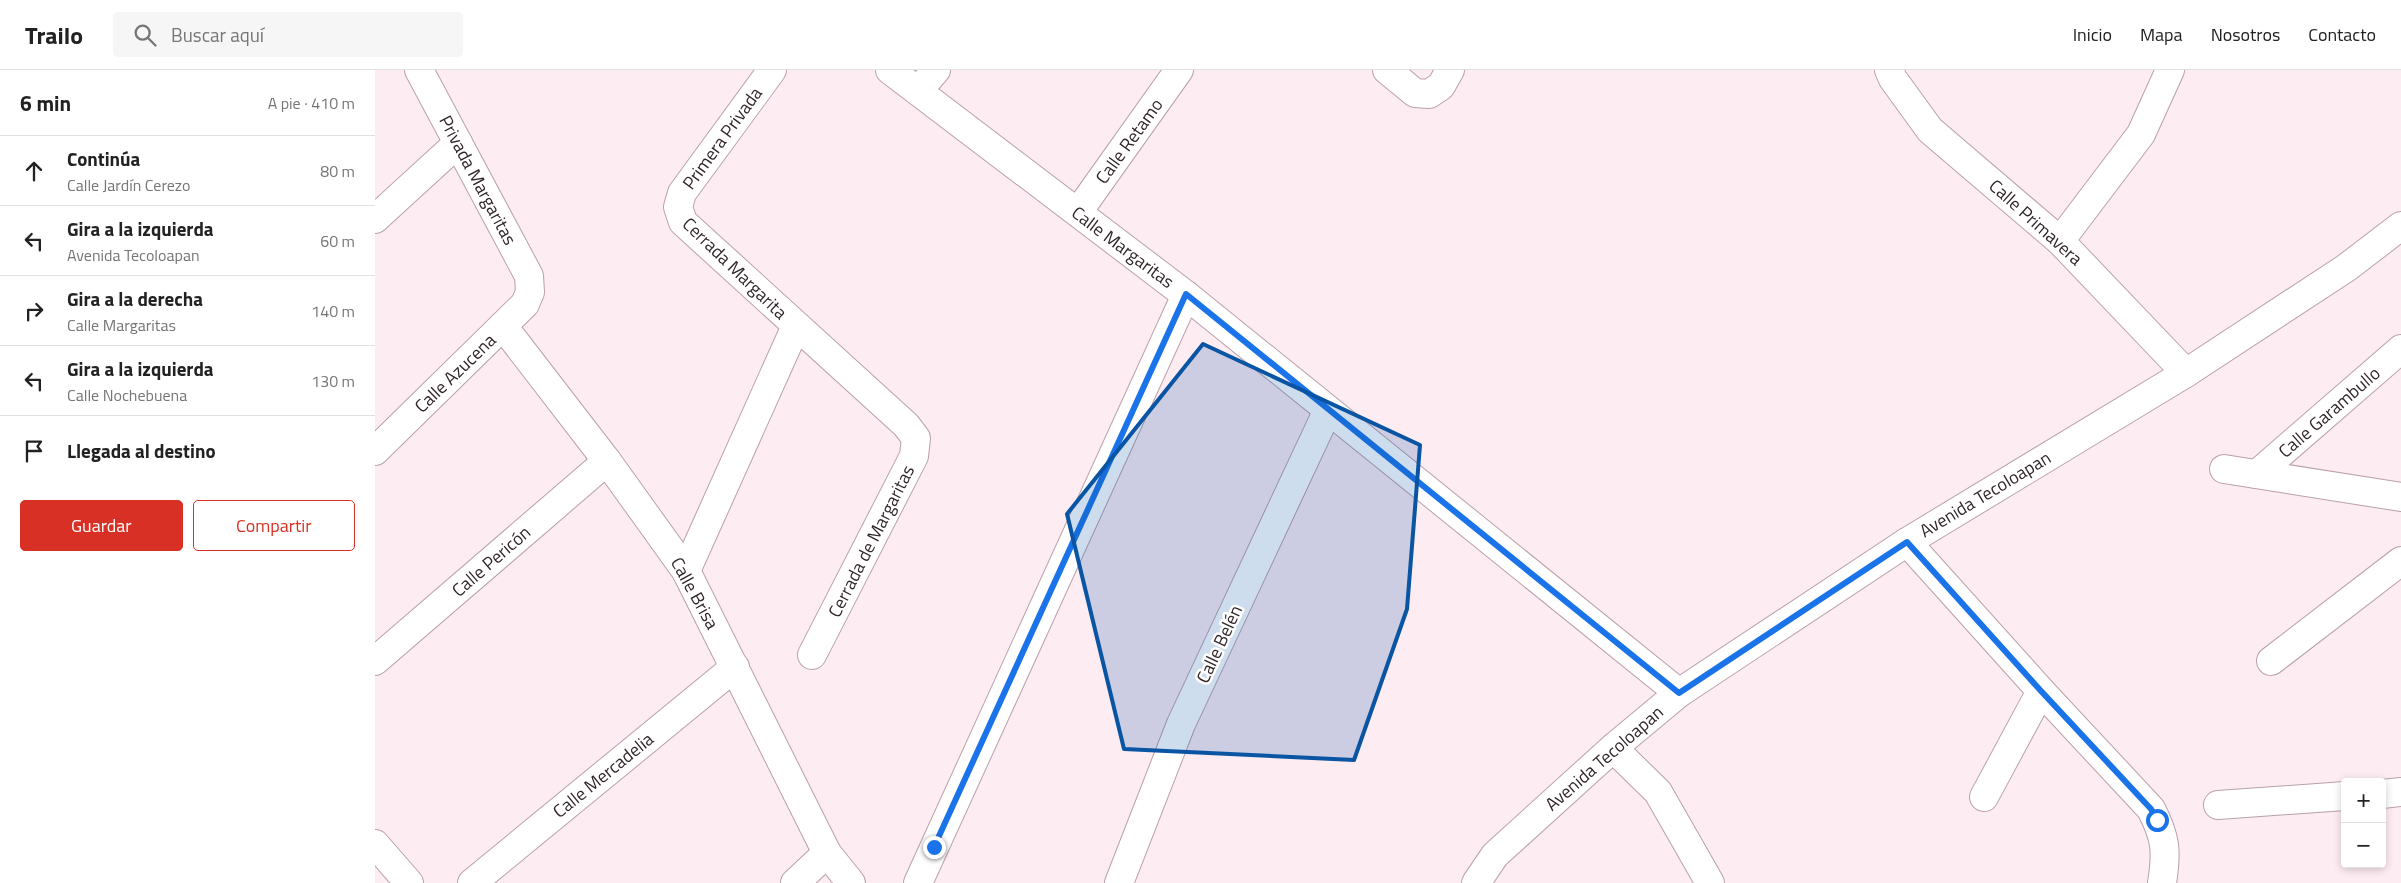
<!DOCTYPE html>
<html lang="es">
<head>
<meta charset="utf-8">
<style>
  :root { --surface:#fff; --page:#f6f6f6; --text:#222; --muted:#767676; --line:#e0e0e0; --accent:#d93025 }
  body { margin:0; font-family:"Titillium Web",sans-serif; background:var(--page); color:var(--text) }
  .controls { position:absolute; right:15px; bottom:15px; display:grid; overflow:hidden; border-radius:5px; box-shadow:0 2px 8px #0003 }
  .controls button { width:45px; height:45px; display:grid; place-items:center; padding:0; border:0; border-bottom:1px solid var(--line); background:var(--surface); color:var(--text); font:25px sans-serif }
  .stop { position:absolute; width:15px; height:15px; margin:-11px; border:4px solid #1a73e8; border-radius:50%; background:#fff }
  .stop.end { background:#1a73e8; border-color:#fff; box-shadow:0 1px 5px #0008 }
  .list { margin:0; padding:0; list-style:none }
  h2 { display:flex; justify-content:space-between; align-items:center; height:65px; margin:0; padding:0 20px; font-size:21px }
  h2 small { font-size:16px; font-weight:400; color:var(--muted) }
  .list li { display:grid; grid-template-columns:32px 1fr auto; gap:15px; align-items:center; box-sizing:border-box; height:70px; padding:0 20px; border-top:1px solid var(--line) }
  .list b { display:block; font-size:19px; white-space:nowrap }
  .list p { margin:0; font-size:16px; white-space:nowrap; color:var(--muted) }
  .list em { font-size:16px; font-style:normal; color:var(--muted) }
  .actions { display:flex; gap:10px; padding:15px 20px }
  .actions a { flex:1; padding:11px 0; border:1px solid var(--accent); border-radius:5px; text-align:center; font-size:18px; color:var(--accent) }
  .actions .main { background:var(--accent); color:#fff }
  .icon { flex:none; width:28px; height:28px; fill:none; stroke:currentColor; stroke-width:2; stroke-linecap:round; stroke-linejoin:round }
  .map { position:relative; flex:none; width:2026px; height:813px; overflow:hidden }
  header { display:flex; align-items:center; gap:30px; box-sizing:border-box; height:70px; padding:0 25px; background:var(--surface); border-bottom:1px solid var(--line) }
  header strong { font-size:24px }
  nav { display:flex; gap:28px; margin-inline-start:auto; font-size:18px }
  .search { width:350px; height:45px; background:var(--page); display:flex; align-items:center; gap:12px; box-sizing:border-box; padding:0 18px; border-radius:5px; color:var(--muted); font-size:19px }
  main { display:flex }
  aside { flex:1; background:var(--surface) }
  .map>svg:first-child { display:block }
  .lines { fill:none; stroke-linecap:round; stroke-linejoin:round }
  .minor-casing { stroke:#baa0a9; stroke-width:30 }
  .minor { stroke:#fff; stroke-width:28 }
  .route { stroke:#1a73e8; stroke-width:6 }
  .marked { fill:#0954a3; fill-opacity:0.2; stroke:#0954a3; stroke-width:4; stroke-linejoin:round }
  .labels { text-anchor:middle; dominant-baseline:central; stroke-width:5; stroke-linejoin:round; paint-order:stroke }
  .street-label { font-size:18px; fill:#302529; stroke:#fff }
</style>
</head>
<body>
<header>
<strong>Trailo</strong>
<div class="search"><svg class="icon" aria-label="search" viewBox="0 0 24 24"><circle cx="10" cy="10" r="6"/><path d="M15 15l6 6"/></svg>Buscar aquí</div>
<nav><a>Inicio</a><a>Mapa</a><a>Nosotros</a><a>Contacto</a></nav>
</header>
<main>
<aside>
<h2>6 min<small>A pie · 410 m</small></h2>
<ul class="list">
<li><svg class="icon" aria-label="ahead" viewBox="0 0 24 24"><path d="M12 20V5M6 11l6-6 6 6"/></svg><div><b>Continúa</b><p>Calle Jardín Cerezo</p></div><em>80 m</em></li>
<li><svg class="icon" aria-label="left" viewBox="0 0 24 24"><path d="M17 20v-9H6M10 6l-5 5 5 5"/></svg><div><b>Gira a la izquierda</b><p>Avenida Tecoloapan</p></div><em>60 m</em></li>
<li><svg class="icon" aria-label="right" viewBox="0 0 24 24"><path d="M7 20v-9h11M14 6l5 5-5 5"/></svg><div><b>Gira a la derecha</b><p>Calle Margaritas</p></div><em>140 m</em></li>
<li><svg class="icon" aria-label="left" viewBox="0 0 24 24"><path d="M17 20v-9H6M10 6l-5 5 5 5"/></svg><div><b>Gira a la izquierda</b><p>Calle Nochebuena</p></div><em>130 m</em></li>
<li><svg class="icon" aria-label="arrive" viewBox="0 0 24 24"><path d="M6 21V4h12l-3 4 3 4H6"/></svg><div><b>Llegada al destino</b></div></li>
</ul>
<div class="actions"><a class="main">Guardar</a><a>Compartir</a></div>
</aside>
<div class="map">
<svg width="2026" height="813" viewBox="0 0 2026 813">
  <rect width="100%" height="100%" fill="#fdecf2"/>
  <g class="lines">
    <defs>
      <g id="minor">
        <path d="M397,0l-90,123 -4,14 5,15 223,203 10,13 -2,18 -102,199"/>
        <path d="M515,0l296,225 493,398"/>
        <path d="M1012,0l28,23 14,1 12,-8 9,-16"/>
        <path d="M1514,0l4,9 37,51 130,111 126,132"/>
        <path d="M543,21l18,-21"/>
        <path d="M703,142l101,-142"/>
        <path d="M0,149l83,-76"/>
        <path d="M1685,171l81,-107 29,-64"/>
        <path d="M128,256l104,135 79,110 141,282 24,30"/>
        <path d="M0,381l150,-147 5,-12 -1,-16 -110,-206"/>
        <path d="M1849,399l177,28"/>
        <path d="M1882,404l144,-125"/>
        <path d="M1532,472l134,149 110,118c15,29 16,42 11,74"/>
        <path d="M311,501l110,-245"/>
        <path d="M0,591l232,-200"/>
        <path d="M1896,591l130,-100"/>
        <path d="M1238,678l45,44 52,91"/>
        <path d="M2007,724l19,-2"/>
        <path d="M1609,727l57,-106"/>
        <path d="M1843,735l127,-9"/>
        <path d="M0,774l34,39"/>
        <path d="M97,813l263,-216"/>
        <path d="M420,813l32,-30"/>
        <path d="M543,813l268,-588"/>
        <path d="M744,813l62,-159 147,-314"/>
        <path d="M1101,813l19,-28 118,-107 66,-55 228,-151 279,-169 160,-105 55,-42"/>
      </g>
    </defs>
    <!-- minor casing -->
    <use href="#minor" class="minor-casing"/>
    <!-- minor -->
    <use href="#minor" class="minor"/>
  </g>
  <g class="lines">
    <!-- route -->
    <path class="route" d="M559,777l252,-553 493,399 228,-151 134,149 110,118 6,11"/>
  </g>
  <!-- marked area -->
  <path class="marked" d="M828,274l217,101 -13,164 -53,151 -230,-11 -57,-235z"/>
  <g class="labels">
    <!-- street labels -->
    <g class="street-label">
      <text transform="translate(347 68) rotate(-54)">Primera Privada</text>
      <text transform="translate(754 71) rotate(-54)">Calle Retamo</text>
      <text transform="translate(103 110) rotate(62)">Privada Margaritas</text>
      <text transform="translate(1661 152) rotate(42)">Calle Primavera</text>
      <text transform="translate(748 177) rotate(37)">Calle Margaritas</text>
      <text transform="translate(360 198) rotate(44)">Cerrada Margarita</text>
      <text transform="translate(80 303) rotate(-44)">Calle Azucena</text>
      <text transform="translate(1954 342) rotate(-41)">Calle Garambullo</text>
      <text transform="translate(1610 424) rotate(-31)">Avenida Tecoloapan</text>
      <text transform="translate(496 471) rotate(-63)">Cerrada de Margaritas</text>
      <text transform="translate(116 491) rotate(-41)">Calle Pericón</text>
      <text transform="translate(320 523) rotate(61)">Calle Brisa</text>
      <text transform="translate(844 574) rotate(-65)">Calle Belén</text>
      <text transform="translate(1229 688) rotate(-41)">Avenida Tecoloapan</text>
      <text transform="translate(228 705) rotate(-39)">Calle Mercadelia</text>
    </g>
  </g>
</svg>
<div class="controls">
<button>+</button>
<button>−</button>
</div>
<div class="stop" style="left:1782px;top:750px"></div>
<div class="stop end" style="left:559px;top:777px"></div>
</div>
</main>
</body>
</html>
